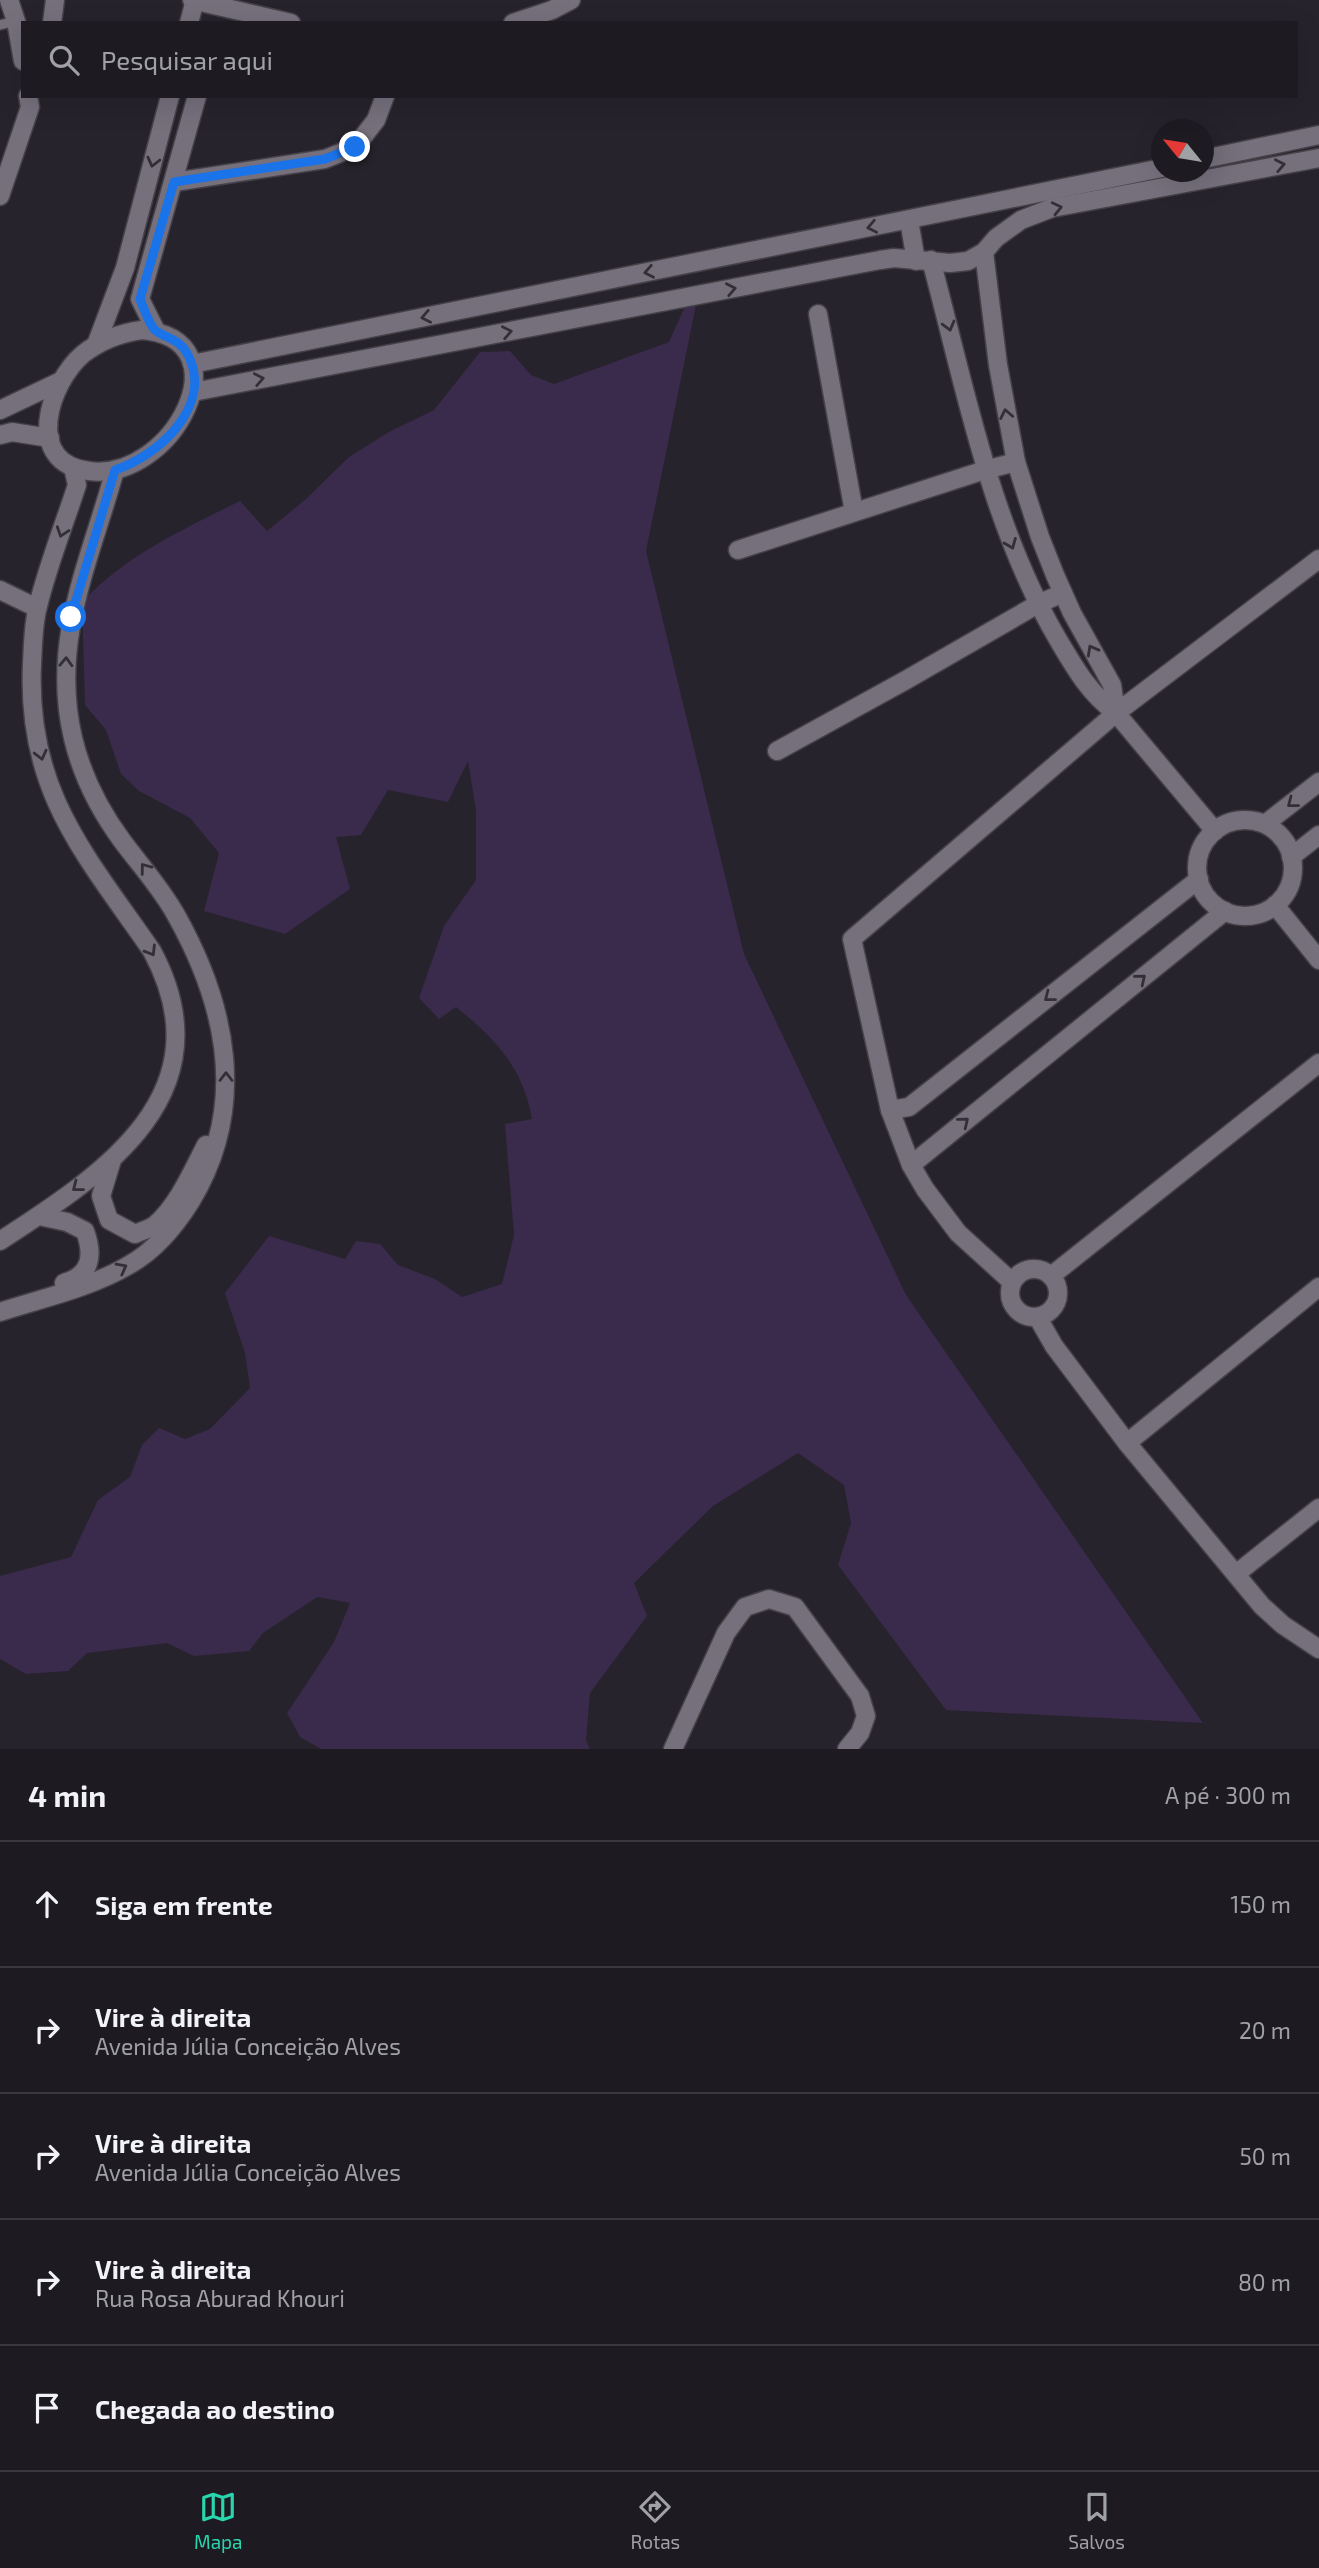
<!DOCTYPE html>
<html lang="pt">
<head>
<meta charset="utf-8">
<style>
  :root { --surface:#1d1a21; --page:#2a272e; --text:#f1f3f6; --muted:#a0a1a5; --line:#3b383f; --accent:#29d5ad }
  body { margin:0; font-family:"Exo 2",sans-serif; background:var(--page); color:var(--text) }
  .compass { position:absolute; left:1151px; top:119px; width:63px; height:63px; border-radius:50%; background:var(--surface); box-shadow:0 7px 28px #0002; rotate:300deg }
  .stop { position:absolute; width:21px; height:21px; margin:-16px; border:5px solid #1a73e8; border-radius:50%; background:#fff }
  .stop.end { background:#1a73e8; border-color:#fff; box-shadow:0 2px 7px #0008 }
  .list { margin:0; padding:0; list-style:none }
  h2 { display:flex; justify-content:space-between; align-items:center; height:91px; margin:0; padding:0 28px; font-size:30px }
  h2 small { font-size:23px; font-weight:400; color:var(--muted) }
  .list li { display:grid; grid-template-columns:46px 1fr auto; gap:21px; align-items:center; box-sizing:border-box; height:126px; padding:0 28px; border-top:2px solid var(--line) }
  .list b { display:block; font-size:26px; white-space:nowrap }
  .list p { margin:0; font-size:23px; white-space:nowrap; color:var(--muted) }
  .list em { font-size:23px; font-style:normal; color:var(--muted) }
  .icon { flex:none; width:38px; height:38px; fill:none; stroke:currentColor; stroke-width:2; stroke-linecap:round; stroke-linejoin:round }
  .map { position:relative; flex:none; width:1319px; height:1749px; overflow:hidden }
  .search { position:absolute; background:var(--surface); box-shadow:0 7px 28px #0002; left:21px; right:21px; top:21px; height:77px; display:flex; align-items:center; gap:18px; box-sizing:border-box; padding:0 24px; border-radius:0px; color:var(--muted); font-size:26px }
  .sheet { height:721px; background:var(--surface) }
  nav { display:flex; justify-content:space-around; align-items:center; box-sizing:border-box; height:98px; border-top:2px solid var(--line); background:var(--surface); font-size:19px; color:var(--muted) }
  nav a { display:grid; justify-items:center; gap:4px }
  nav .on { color:var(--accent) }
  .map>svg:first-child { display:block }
  .green { fill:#3a2a4c }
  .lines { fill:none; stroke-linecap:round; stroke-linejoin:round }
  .lane-casing { stroke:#454149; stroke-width:12 }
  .street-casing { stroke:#454149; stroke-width:21 }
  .lane { stroke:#75707c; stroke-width:9 }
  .street { stroke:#75707c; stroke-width:18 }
  .oneway { stroke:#332f38 }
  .route { stroke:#1a73e8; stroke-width:9 }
</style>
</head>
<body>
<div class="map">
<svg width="1319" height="1749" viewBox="0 0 1319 1749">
  <rect width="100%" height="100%" fill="#27232c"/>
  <!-- green -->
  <path class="green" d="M697,300l-51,251 98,403 162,341 297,428 -257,-13 -108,-145 13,-42 -7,-38 -46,-32 -85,53 -79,77 13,33 -57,77 -4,47 4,9h-269l-21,-12 -13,-24 47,-71 16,-39 -33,-6 -54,36 -14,18 -55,5 -27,-13 -80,10 -19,18 -42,3 -26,-15v-83l71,-19 27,-57 32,-23 12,-32 17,-17 26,11 25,-10 40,-41 -5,-35 -20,-60 44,-57 76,23 11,-18 24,3 18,21 37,14 27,18 40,-13 12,-49 -9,-111 27,-5c-9,-51 -37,-81 -76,-112l-17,12 -20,-21 25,-72 32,-46v-69l-8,-50 -20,41 -60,-12 -27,45 -25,2 14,52 -65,45 -81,-23 15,-58 -29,-35 -51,-27 -18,-17 -15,-44 -21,-25 -3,-103c44,-47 102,-73 158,-101l27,30 39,-32 43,-42 40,-25 45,-22 46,-58 30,-1 21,24 23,9 115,-42 18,-40z"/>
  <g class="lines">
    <defs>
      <path id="lane" d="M0,25l16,-4"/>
      <g id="street">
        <path d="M9,0l7,21 7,40"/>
        <path d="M192,0l99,23"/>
        <path d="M52,23l3,-23"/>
        <path d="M189,23l6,-23"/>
        <path d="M513,23l39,-13 19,-10"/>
        <path d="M1204,159l115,-24"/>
        <path d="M174,182l151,-23 30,-12 21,-27 9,-24"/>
        <path d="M0,196l30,-89 -2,-11"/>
        <path d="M909,220l7,41"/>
        <path d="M984,252l14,113 18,97 24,75 15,38 17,38 40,72 4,28"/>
        <path d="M931,260c35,130 59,265 129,383 16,27 30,51 56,70l99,118"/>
        <path d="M818,314l36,198"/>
        <path d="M142,330c105,9 31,152 -53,141 -66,-8 -40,-88 -6,-117 18,-14 37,-21 59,-24z"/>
        <path d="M156,331l-16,-32 57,-203"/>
        <path d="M96,345l29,-77 45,-172"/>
        <path d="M192,364l970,-196"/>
        <path d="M193,392l687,-132 14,-2 56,5 18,-2 16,-9 12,-14 25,-18 31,-12 267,-50"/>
        <path d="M0,410l61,-29"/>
        <path d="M0,435l12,-3 38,6"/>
        <path d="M738,550l247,-80 31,-8"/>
        <path d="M0,590l37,18"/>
        <path d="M777,751l129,-71 132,-76 25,-11"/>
        <circle cx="1245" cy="868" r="48"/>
        <path d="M1265,824l54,-42"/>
        <path d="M1291,857l28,-22"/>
        <path d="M1275,905l44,55"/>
        <path d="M890,1110l19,-3 290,-228"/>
        <path d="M112,1160l-11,36 8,24 26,14c6,-3 15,-5 20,-9 23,-20 37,-53 51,-80"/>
        <path d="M911,1165l314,-254"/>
        <path d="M39,1216l28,6 18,9c9,25 6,44 -21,52"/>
        <path d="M0,1241c105,-68 228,-148 152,-290 -67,-97 -126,-160 -120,-287 1,-18 1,-40 6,-58 10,-41 26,-81 39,-121l-4,-18"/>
        <circle cx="1034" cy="1293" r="24"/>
        <path d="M1051,1276l268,-213"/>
        <path d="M1012,1282l-54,-49 -33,-44 -14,-24 -21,-55 -38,-171 264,-226 203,-154"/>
        <path d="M0,1312c43,-14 90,-24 129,-47 25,-14 47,-40 62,-64 57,-94 36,-195 -15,-286 -15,-27 -35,-49 -53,-73 -23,-31 -41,-66 -50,-104 -23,-97 17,-177 42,-268"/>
        <path d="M1038,1318l16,28 73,97 135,163 21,19 36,24"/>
        <path d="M1127,1443l192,-156"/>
        <path d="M1236,1574l83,-66"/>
        <path d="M673,1749l53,-116 19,-26 24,-8 26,8 65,89 6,20 -6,17 -13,16"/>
      </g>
    </defs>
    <!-- lane casing -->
    <use href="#lane" class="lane-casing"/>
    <!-- street casing -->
    <use href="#street" class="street-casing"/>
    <!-- lane -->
    <use href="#lane" class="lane"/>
    <!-- street -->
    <use href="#street" class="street"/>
  </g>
  <!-- one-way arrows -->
  <defs><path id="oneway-chevron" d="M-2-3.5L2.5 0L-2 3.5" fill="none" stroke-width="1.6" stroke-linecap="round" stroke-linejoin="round" transform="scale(1.75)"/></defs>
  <g class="oneway">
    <use href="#oneway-chevron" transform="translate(153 162) rotate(104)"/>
    <use href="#oneway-chevron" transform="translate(1280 165) rotate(-11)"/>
    <use href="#oneway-chevron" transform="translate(1057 208) rotate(-13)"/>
    <use href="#oneway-chevron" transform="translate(872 227) rotate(169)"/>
    <use href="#oneway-chevron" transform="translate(649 272) rotate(169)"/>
    <use href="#oneway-chevron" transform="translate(731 289) rotate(-11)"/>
    <use href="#oneway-chevron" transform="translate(426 317) rotate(169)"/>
    <use href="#oneway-chevron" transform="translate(949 326) rotate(75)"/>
    <use href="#oneway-chevron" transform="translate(507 332) rotate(-11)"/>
    <use href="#oneway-chevron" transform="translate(259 379) rotate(-11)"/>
    <use href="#oneway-chevron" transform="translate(1006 414) rotate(-101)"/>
    <use href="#oneway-chevron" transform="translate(62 532) rotate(108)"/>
    <use href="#oneway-chevron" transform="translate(1011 544) rotate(68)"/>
    <use href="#oneway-chevron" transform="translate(1092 650) rotate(-119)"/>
    <use href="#oneway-chevron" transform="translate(66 662) rotate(-88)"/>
    <use href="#oneway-chevron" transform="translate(41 755) rotate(76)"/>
    <use href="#oneway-chevron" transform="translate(1292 803) rotate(142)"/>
    <use href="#oneway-chevron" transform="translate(145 868) rotate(-127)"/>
    <use href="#oneway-chevron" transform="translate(151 951) rotate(59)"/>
    <use href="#oneway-chevron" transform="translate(1141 979) rotate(-39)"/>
    <use href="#oneway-chevron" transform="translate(1049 997) rotate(142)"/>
    <use href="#oneway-chevron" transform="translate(226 1077) rotate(-90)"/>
    <use href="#oneway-chevron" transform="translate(964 1122) rotate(-39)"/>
    <use href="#oneway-chevron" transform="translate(77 1187) rotate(142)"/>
    <use href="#oneway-chevron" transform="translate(122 1268) rotate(-28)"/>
  </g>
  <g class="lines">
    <!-- route -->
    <path class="route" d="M71,617l44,-147c43,-14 99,-64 73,-115 -10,-19 -26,-17 -34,-26 -6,-8 -10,-20 -14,-30l34,-117 151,-23 30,-12"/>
  </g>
</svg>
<svg class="compass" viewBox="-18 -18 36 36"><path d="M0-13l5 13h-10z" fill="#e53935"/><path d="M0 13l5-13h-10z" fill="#a0a1a5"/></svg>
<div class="stop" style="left:71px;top:617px"></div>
<div class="stop end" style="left:355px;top:147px"></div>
<div class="search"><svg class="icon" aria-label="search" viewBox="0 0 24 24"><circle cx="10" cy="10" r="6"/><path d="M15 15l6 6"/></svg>Pesquisar aqui</div>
</div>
<section class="sheet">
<h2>4 min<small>A pé · 300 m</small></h2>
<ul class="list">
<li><svg class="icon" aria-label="ahead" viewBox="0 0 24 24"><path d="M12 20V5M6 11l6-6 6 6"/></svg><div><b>Siga em frente</b></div><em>150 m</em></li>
<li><svg class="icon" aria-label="right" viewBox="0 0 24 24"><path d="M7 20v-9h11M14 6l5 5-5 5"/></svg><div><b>Vire à direita</b><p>Avenida Júlia Conceição Alves</p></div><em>20 m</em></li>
<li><svg class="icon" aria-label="right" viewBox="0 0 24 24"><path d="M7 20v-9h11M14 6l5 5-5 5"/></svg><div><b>Vire à direita</b><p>Avenida Júlia Conceição Alves</p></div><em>50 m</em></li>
<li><svg class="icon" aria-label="right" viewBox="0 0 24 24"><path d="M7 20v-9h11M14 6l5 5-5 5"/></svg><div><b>Vire à direita</b><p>Rua Rosa Aburad Khouri</p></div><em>80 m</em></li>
<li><svg class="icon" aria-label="arrive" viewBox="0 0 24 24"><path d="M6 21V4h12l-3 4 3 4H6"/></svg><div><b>Chegada ao destino</b></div></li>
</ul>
</section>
<nav>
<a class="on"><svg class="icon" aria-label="map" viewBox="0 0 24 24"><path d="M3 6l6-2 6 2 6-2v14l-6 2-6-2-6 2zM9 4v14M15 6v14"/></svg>Mapa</a>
<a><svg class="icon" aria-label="directions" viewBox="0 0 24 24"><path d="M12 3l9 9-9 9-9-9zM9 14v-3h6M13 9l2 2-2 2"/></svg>Rotas</a>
<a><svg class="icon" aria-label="saved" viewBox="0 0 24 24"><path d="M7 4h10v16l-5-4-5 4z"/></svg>Salvos</a>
</nav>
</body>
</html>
